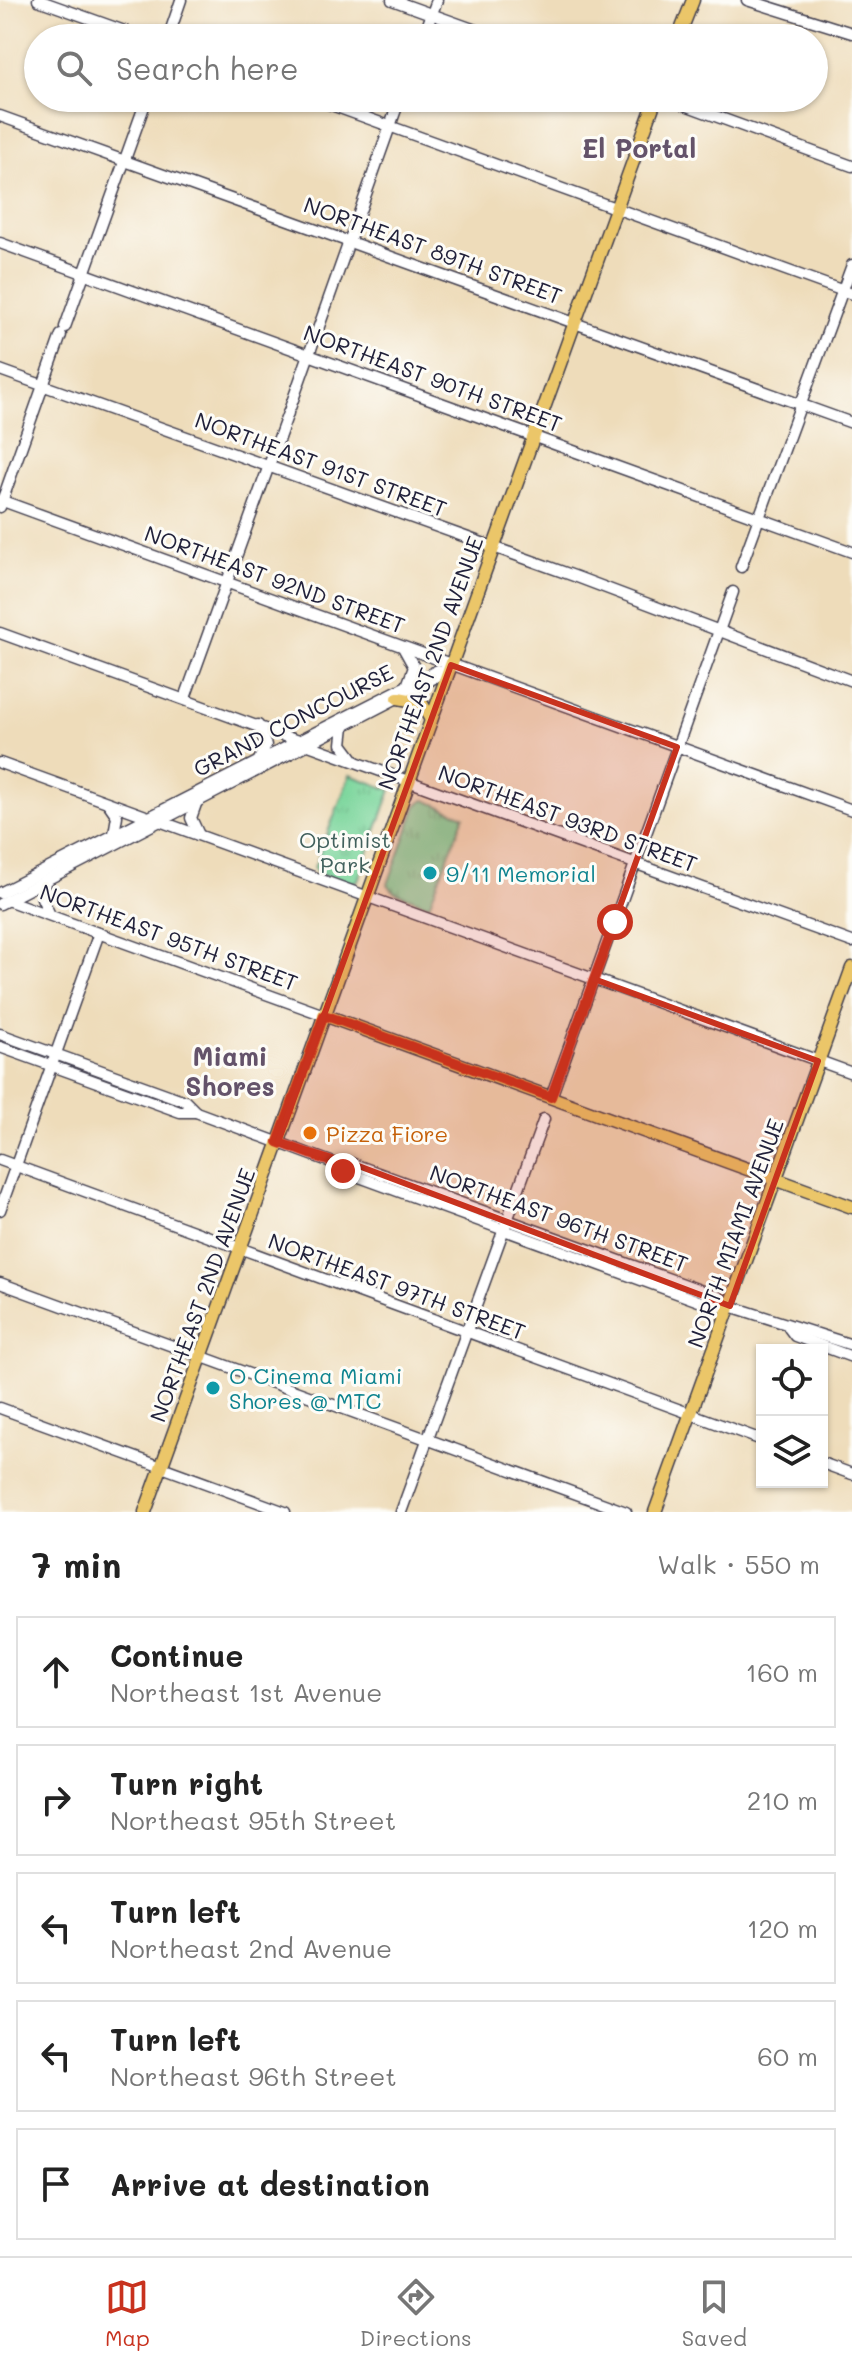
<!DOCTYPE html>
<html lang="en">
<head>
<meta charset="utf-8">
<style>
  :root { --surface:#fff; --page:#f2f2f2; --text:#222; --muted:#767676; --line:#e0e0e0; --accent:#c8321e }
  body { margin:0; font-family:Mali,sans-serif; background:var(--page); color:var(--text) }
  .controls { position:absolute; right:24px; bottom:24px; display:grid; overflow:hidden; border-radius:0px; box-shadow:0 2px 6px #0004 }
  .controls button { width:72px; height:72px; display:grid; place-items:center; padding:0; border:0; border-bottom:2px solid var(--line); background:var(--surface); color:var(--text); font:40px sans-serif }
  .stop { position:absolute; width:24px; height:24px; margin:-18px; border:6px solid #c8321e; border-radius:50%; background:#fff }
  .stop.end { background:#c8321e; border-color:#fff; box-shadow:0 2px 8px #0008 }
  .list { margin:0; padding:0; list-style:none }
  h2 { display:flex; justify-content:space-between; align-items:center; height:104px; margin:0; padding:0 32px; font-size:34px }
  h2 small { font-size:26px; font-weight:400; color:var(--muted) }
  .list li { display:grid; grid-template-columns:52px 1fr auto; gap:24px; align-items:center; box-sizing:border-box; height:112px; margin:0 16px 16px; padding:0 16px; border:2px solid var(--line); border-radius:0px }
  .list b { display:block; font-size:30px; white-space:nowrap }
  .list p { margin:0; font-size:26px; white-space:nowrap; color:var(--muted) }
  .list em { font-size:26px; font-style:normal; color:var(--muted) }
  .icon { flex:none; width:44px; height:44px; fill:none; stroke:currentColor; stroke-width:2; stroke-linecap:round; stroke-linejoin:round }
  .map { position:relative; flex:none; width:852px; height:1512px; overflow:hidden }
  .search { position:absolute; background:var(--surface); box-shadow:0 2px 6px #0004; left:24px; right:24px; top:24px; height:88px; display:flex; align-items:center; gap:20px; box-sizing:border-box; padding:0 28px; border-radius:44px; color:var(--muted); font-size:30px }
  .sheet { height:744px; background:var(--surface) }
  nav { display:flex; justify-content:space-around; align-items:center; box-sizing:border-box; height:112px; border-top:2px solid var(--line); background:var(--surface); font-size:22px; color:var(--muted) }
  nav a { display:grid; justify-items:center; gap:4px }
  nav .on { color:var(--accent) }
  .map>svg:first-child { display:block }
  .park { fill:url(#park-tufts); stroke:#4f7c6c; stroke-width:2 }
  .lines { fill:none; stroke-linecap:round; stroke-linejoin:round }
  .minor-casing { stroke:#413e4e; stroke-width:13 }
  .major-casing { stroke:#413e4e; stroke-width:15 }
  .minor { stroke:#fff; stroke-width:10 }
  .major { stroke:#ebc669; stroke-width:12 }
  .route { stroke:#c8321e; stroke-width:10 }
  .marked { fill:#c8321e; fill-opacity:0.2; stroke:#c8321e; stroke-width:6; stroke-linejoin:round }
  .culture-dot { fill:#0f9aa8; stroke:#fdfcf7; stroke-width:3 }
  .food-dot { fill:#e8710a; stroke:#fdfcf7; stroke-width:3 }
  .labels { text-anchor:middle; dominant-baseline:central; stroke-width:6; stroke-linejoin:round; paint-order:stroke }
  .street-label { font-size:22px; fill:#22223b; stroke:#fdfcf7 }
  .park-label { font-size:22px; fill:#42615d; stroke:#fdfcf7 }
  .culture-label { font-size:22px; fill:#0d838f; stroke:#fdfcf7; text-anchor:start }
  .food-label { font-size:22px; fill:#c56008; stroke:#fdfcf7; text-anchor:start }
  .quarter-label { font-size:26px; font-weight:bold; fill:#64536a; stroke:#fdfcf7 }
</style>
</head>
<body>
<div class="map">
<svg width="852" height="1512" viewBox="0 0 852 1512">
  <defs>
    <pattern id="park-tufts" width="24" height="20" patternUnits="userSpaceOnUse" patternTransform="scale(2)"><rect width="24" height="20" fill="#7cd69c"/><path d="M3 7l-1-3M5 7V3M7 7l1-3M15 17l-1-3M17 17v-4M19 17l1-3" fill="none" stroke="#6bb787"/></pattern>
  </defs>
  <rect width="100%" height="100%" fill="#fdfcf7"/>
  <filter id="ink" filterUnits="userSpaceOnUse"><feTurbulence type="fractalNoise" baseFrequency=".0125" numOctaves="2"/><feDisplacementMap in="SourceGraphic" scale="16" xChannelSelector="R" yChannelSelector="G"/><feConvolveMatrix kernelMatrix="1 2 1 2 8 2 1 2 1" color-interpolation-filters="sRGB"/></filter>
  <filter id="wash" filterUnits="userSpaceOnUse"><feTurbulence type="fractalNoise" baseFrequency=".006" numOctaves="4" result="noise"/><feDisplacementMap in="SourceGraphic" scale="32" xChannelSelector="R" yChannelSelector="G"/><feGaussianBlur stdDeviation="1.8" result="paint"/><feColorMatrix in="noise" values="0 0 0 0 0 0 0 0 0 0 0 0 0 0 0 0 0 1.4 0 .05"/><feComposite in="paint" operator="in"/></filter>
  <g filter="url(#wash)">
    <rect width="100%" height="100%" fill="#eedcba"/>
    <!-- park -->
    <g class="park">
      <path d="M350,775l41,15 -33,90 -10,5 -31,-12 -3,-5z"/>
      <path d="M425,800l39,16 -35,89 -35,-13 -6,-8 29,-79z"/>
    </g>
  </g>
  <g filter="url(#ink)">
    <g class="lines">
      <defs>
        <g id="minor">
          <path d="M38,0l106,38"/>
          <path d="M392,0l106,38"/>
          <path d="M747,0l105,33"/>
          <path d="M168,38l13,-38"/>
          <path d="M423,38l14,-38"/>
          <path d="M312,98l540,196"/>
          <path d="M666,98l186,68"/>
          <path d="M0,116l852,307"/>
          <path d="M0,243l852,309"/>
          <path d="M65,327l82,-229"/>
          <path d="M0,370l577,207 275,104"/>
          <path d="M290,408l110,-310"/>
          <path d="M0,500l852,310"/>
          <path d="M0,507l61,-172"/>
          <path d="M741,567l111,-302"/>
          <path d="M0,633l852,309"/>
          <path d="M404,649l10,18 -6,16"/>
          <path d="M185,698l103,-285"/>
          <path d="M258,725l8,20 -7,15"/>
          <path d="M344,726l-2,18 12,16"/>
          <path d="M0,763l852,310"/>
          <path d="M108,803l9,13 -3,18"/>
          <path d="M196,804l-5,14 8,17"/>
          <path d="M45,882l-3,16 8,17"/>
          <path d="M0,893l438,-223"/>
          <path d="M7,900l317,115"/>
          <path d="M0,904l428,-222 23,-17"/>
          <path d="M0,1034l185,67 11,11"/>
          <path d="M0,1047l180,65h16l143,53 4,6 372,136 15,-1"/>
          <path d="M551,1097l182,-505"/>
          <path d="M0,1160l762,280"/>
          <path d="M339,1165l9,-3 371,135 11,9 122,39"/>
          <path d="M0,1210l99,-277"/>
          <path d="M0,1283l626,229"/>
          <path d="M789,1328l6,8 57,21"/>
          <path d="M0,1408l285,104"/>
          <path d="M822,1463l30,11"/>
          <path d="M401,1512l143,-393"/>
        </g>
        <g id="major">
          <path d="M678,38l15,-38"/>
          <path d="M398,698l23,4 10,18"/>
          <path d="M324,1015l528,192"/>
          <path d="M145,1512l511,-1414"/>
          <path d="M655,1512l197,-544"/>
        </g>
      </defs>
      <!-- minor casing -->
      <use href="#minor" class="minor-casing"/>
      <!-- major casing -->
      <use href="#major" class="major-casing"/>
      <!-- minor -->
      <use href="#minor" class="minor"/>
      <!-- major -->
      <use href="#major" class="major"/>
    </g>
  </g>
  <g class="lines" filter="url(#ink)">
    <!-- route -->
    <path class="route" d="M343,1171l-4,-6 -61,-23 46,-127 227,82 64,-175"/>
  </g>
  <!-- marked area -->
  <path class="marked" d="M451,665l226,82 -83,232 224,82 -88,245 -382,-144 -70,-20z"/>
  <!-- markers -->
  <g class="culture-dot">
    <circle cx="430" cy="873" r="8"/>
    <circle cx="213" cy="1388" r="8"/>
  </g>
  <circle class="food-dot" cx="310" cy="1133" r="8"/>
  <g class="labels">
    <!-- street labels -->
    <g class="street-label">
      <text transform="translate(433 250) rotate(20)">NORTHEAST 89TH STREET</text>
      <text transform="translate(433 378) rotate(20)">NORTHEAST 90TH STREET</text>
      <text transform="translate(321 464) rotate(20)">NORTHEAST 91ST STREET</text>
      <text transform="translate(275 579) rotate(20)">NORTHEAST 92ND STREET</text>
      <text transform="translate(430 663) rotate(-70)">NORTHEAST 2ND AVENUE</text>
      <text transform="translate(293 720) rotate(-27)">GRAND CONCOURSE</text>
      <text transform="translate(568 818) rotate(20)">NORTHEAST 93RD STREET</text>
      <text transform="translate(169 937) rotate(20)">NORTHEAST 95TH STREET</text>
      <text transform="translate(559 1218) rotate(20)">NORTHEAST 96TH STREET</text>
      <text transform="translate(735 1233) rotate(-70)">NORTH MIAMI AVENUE</text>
      <text transform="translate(397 1286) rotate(20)">NORTHEAST 97TH STREET</text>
      <text transform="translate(202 1295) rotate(-70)">NORTHEAST 2ND AVENUE</text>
    </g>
    <!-- park labels -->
    <g class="park-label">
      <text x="345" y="839">Optimist<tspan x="345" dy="25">Park</tspan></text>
    </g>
    <!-- culture labels -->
    <g class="culture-label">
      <text x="446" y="873">9/11 Memorial</text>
      <text x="229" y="1375">O Cinema Miami<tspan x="229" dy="25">Shores @ MTC</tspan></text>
    </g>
    <!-- food labels -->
    <g class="food-label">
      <text x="326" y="1133">Pizza Fiore</text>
    </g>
    <!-- quarter labels -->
    <g class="quarter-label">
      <text x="639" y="148">El Portal</text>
      <text x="230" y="1056">Miami<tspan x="230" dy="30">Shores</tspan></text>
    </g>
  </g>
</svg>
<div class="controls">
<button><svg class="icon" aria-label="locate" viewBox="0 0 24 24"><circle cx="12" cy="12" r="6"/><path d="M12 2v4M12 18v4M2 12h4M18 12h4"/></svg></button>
<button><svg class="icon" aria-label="layers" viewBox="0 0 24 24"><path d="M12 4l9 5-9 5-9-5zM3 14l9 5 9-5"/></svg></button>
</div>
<div class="stop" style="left:615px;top:922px"></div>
<div class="stop end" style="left:343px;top:1171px"></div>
<div class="search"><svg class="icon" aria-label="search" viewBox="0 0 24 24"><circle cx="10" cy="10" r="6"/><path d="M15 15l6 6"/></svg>Search here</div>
</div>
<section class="sheet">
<h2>7 min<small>Walk · 550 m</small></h2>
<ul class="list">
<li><svg class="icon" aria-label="ahead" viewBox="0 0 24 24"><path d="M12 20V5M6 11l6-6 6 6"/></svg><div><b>Continue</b><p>Northeast 1st Avenue</p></div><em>160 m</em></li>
<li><svg class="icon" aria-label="right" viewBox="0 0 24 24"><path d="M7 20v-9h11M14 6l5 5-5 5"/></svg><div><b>Turn right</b><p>Northeast 95th Street</p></div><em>210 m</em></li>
<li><svg class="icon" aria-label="left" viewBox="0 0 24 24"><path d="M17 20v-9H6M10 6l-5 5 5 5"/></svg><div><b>Turn left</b><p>Northeast 2nd Avenue</p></div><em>120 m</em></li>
<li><svg class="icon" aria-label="left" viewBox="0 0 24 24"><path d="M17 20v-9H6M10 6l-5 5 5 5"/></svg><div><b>Turn left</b><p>Northeast 96th Street</p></div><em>60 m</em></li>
<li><svg class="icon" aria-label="arrive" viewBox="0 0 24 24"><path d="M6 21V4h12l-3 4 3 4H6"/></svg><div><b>Arrive at destination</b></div></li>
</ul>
</section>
<nav>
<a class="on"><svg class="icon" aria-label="map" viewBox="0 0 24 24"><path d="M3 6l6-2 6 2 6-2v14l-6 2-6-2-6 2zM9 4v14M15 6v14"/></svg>Map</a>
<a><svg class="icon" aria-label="directions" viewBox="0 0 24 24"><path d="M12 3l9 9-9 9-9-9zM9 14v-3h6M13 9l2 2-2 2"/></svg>Directions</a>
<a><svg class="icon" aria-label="saved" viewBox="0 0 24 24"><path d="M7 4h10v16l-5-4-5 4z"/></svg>Saved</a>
</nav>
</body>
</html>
